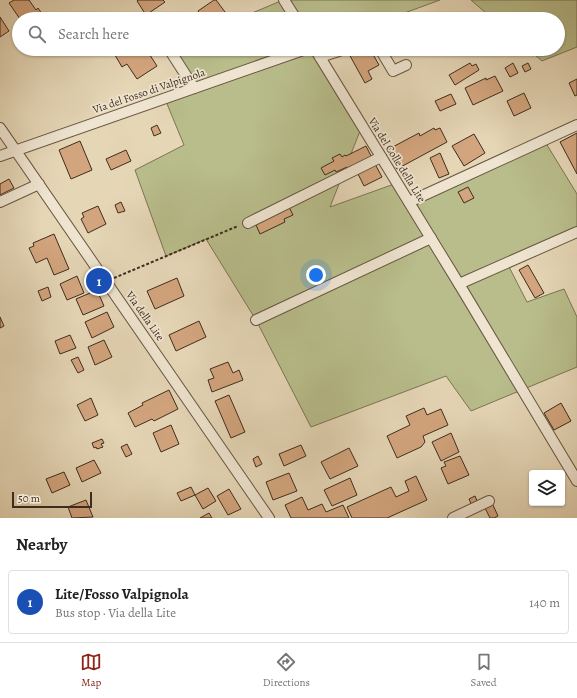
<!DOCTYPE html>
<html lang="en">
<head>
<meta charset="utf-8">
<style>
  :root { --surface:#fff; --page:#f6f6f6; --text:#222; --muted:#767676; --line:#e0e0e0; --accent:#8f2418 }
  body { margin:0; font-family:Alegreya,serif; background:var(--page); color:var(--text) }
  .controls { position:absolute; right:12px; bottom:12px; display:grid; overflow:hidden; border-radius:4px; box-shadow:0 1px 3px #0004 }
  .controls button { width:36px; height:36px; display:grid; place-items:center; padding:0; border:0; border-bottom:1px solid var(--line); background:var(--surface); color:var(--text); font:20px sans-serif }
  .scale { position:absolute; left:12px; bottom:10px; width:80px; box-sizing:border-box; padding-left:4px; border:2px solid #402c1d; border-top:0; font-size:11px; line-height:14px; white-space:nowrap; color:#402c1d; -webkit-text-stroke:3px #eee4d0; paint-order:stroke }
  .you { position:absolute; left:316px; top:275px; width:14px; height:14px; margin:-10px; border:3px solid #fff; border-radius:50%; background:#1a73e8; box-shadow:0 0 0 6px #1a73e833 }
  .badge { display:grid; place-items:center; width:26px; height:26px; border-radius:50%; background:var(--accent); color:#fff; font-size:13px; font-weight:700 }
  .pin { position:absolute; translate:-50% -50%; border:2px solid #fff; box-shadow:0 1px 4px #0006 }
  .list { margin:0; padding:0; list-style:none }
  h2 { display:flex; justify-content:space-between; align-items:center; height:52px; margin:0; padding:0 16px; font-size:17px }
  h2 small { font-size:13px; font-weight:400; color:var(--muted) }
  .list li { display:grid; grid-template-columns:26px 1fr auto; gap:12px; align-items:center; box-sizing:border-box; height:64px; margin:0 8px 8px; padding:0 8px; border:1px solid var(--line); border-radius:4px }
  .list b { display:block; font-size:15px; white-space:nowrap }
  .list p { margin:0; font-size:13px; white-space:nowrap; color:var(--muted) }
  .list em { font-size:13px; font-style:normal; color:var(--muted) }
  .icon { flex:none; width:22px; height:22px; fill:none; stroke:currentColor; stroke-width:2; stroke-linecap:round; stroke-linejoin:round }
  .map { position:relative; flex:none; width:577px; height:518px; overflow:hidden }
  .search { position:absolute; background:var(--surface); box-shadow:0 1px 3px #0004; left:12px; right:12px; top:12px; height:44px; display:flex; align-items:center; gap:10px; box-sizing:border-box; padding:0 14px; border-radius:22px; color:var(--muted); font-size:15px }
  .sheet { height:124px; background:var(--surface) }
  nav { display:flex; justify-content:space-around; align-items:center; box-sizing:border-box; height:56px; border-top:1px solid var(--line); background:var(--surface); font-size:11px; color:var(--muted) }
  nav a { display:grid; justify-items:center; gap:2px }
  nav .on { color:var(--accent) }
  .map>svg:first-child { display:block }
  .green { fill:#b8bd8b; stroke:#7c7454 }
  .building { fill:#d3a57e; stroke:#402c1d }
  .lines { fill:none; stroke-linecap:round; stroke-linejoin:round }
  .minor-casing { stroke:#695643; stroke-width:12 }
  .path { stroke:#402c1d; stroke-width:2; stroke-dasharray:3 2; stroke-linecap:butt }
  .minor { stroke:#eee4d0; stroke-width:10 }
  .labels { text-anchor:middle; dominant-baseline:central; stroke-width:3.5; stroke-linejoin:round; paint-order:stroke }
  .street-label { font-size:11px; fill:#402c1d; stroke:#eee4d0 }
</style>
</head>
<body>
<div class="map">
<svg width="577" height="518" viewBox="0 0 577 518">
  <rect width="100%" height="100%" fill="#e5d6b6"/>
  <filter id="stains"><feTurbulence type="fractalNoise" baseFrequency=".005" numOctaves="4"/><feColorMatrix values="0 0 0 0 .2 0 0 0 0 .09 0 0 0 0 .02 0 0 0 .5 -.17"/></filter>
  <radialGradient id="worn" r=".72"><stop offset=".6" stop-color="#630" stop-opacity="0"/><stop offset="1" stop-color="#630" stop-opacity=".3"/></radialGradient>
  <!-- green -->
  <g class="green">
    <path d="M283,0h157l-52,19h-150z"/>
    <path d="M471,0h106v47l-35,14 -14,-12h30v-30h-65z"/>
    <path d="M169,49h146l47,77 -32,81 67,-24 11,18 136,-61 33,54v38l-70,31 20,39 37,-13 13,28v50l-106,44 -25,-35 -135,51 -55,-107 -50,-81 -40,17 -31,-86 49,-25 -19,-46 29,-11z"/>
  </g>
  <!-- building -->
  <g class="building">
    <path d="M14,0h15l7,10 2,-2 4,6 -7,5h-2l-2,-3 -4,3h-7l-11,-16z"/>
    <path d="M138,0h25l2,2 -19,13 -9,-14z"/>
    <path d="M214,0h2l9,12 -11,7h-11l-5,-8z"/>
    <path d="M0,17l9,14 -9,6z"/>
    <path d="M113,49h33l11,17 -20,13 -10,-15 -5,3 -10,-17z"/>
    <path d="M364,49h6l9,16 -11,6 4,8 -7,4 -16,-29 6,-4 1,3z"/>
    <path d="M470,63l2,3 4,-2 3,6 -24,15 -6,-10z"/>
    <path d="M513,63l5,10 -8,4 -5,-9z"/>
    <path d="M528,63l3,6 -6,3 -3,-6z"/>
    <path d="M495,76l8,15 -30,14 -8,-17 21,-10v2z"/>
    <path d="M577,79v16l-2,1 -6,-13z"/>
    <path d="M524,93l7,15 -17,8 -7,-15z"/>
    <path d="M451,94l5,10 -16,7 -5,-10z"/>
    <path d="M157,125l4,8 -7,3 -3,-8z"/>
    <path d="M434,128l1,2 5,-2 7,14 -50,27 -10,-19 32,-17 1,3z"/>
    <path d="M577,133v41l-17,-32z"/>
    <path d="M474,134l11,19 -21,13 -12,-20z"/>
    <path d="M80,141l12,29 -21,9 -12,-29z"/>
    <path d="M366,146l6,12 -24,11 -1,-2 -11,5 -1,-2 -10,5 -4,-7 13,-7 -2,-3 8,-4 2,3 3,-2 1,1z"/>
    <path d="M126,150l5,11 -20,9 -5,-11z"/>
    <path d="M440,153l9,21 -10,4 -9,-20z"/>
    <path d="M375,164l7,13 -18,9 -7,-14z"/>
    <path d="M9,179l5,9 -14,7v-11z"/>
    <path d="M468,187l6,11 -10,5 -6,-11z"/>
    <path d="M121,202l4,9 -7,2 -3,-8z"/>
    <path d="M288,205l5,10 -9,4 1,3 -25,12 -4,-9 3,-2 -2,-3z"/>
    <path d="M98,206l8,18 -18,9 -7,-14 3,-2 -2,-4z"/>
    <path d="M54,234l15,35 -15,6 -7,-17 -11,5 -7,-15 5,-2 -1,-3z"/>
    <path d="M528,265l16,28 -9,5 -16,-28z"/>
    <path d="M77,276l7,17 -17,7 -7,-16z"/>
    <path d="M177,278l7,18 -29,13 -8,-18z"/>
    <path d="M48,287l3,10 -9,4 -4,-10z"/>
    <path d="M97,290l7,16 -21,9 -7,-16z"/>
    <path d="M107,312l7,15 -22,11 -7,-16z"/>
    <path d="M0,317l4,9 -4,2z"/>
    <path d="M199,321l7,16 -30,14 -7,-16z"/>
    <path d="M70,335l6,13 -16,6 -5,-13z"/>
    <path d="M104,340l8,17 -17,8 -7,-18z"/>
    <path d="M78,357l6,13 -6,3 -7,-13z"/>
    <path d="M228,362l5,11 6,-3 4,10 -31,12 -4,-12 6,-2 -4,-9z"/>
    <path d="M169,390l9,19 -24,12 -2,-2 -17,8 -7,-14 15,-8 -1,-2z"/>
    <path d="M229,395l16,37 -14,6 -16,-37z"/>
    <path d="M91,398l7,17 -13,6 -8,-16z"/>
    <path d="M561,403l10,18 -17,9 -10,-17z"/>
    <path d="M424,408l3,7 14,-6 7,16 -25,11 2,6 -4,5 -24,11 -10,-22 23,-11 -4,-9z"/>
    <path d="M171,425l8,19 -18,8 -8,-19z"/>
    <path d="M451,433l8,19 -18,9 -9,-19z"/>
    <path d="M102,439l2,4 -3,1 2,3 -6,2 -1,-2 -2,1 -2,-5z"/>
    <path d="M127,444l5,10 -6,3 -5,-10z"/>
    <path d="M301,445l5,11 -22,10 -5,-12z"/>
    <path d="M349,448l9,18 -28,13 -9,-17z"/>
    <path d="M258,456l4,8 -6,3 -3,-8z"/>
    <path d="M460,456l9,19 -21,9 -7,-16 5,-2 -2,-4z"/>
    <path d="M94,460l7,13 -19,9 -6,-14z"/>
    <path d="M64,472l6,13 -18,8 -6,-14z"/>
    <path d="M289,473l8,18 -24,9 -7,-18z"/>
    <path d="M416,476l11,24 -40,18h-35l-5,-11 44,-20 5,10 13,-6 -4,-10z"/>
    <path d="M350,478l7,17 -25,11 -8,-16z"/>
    <path d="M191,487l4,8 -14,6 -4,-8z"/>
    <path d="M208,488l8,13 -13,8 -8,-14z"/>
    <path d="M229,489l12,20 -13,6 -11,-19z"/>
    <path d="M475,496l3,7 -6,3 -3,-7z"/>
    <path d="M302,497l6,13 14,-6 4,8 17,-7 6,13h-58l-6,-13z"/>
    <path d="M86,500l7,17 -21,1 -4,-11z"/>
    <path d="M492,503l6,13 -4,2h-4l-6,-12z"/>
    <path d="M209,513l3,5h-12z"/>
  </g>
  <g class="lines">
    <defs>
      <g id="minor">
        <path d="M284,0l12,19"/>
        <path d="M150,18v1"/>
        <path d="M169,49l25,39"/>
        <path d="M315,49l144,235 118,197"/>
        <path d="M380,49l13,22 13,-6"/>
        <path d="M320,57l25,-8"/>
        <path d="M0,128l269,390"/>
        <path d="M0,156l306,-107"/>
        <path d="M0,202l39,-18"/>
        <path d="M409,202l168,-77"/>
        <path d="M248,223l133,-66"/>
        <path d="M459,284l118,-52"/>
        <path d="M256,320l175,-82"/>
        <path d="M453,518l36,-17"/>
      </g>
    </defs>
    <!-- minor casing -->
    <use href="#minor" class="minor-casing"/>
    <!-- path -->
    <path class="path" d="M114,278l124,-52"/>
    <!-- minor -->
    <use href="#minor" class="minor"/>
  </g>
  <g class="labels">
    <!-- street labels -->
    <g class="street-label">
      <text transform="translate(149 91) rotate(-19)">Via del Fosso di Valpignola</text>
      <text transform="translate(397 160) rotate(58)">Via del Colle della Lite</text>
      <text transform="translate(145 316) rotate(55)">Via della Lite</text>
    </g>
  </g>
  <rect width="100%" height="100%" filter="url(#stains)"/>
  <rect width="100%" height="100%" fill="url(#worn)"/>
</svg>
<div class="controls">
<button><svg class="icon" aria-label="layers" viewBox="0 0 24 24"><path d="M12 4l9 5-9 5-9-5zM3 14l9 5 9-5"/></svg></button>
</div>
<div class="scale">50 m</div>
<div class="you"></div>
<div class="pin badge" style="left:99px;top:281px;background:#1a4fb4">1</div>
<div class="search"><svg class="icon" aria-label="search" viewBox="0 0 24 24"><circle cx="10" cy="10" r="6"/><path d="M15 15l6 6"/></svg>Search here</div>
</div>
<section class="sheet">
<h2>Nearby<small></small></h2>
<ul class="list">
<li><span class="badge" style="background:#1a4fb4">1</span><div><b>Lite/Fosso Valpignola</b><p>Bus stop · Via della Lite</p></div><em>140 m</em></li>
</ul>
</section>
<nav>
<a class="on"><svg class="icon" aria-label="map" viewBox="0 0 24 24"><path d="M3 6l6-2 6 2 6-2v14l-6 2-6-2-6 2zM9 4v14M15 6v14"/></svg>Map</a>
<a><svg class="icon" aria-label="directions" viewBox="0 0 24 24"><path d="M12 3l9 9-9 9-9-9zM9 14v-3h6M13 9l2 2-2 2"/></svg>Directions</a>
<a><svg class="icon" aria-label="saved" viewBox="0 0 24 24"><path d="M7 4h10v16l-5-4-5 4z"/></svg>Saved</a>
</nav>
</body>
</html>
